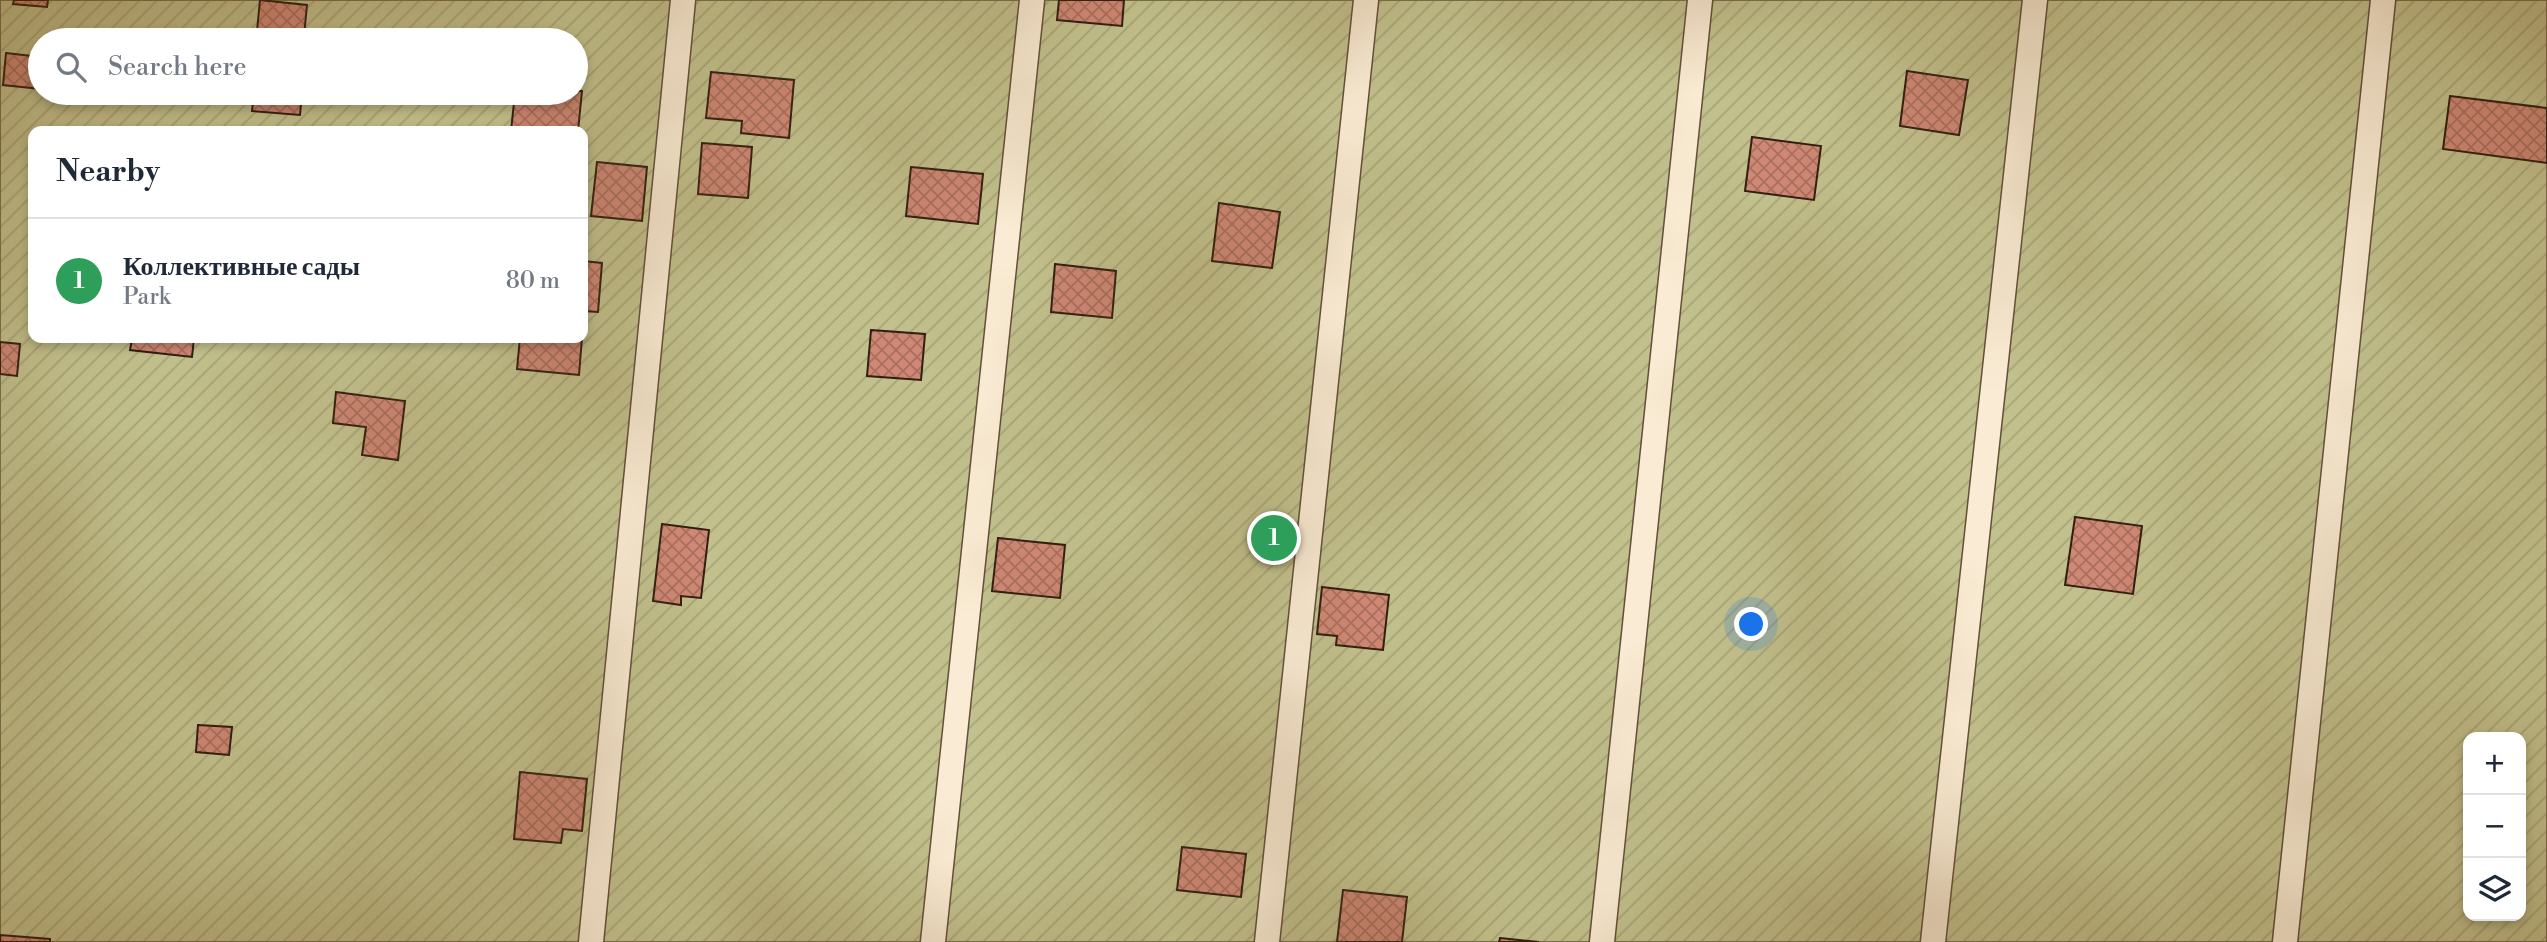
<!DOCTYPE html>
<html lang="en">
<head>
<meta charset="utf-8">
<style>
  :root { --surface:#fff; --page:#f2f2f3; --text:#1f2937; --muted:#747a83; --line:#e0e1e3; --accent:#111827 }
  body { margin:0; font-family:"Libre Bodoni",serif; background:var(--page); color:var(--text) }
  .controls { position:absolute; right:21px; bottom:21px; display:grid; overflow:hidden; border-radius:14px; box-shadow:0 4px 10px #0003 }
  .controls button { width:63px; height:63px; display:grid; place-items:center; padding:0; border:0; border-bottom:2px solid var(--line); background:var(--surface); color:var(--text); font:35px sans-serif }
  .you { position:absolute; left:1752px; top:625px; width:24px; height:24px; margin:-18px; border:5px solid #fff; border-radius:50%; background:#1a73e8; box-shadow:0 0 0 10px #1a73e833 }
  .badge { display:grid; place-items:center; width:46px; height:46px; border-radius:50%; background:var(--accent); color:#fff; font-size:23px; font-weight:700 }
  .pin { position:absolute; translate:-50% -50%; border:4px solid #fff; box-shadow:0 2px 7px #0006 }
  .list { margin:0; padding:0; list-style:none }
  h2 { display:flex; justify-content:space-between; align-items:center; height:91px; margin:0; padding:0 28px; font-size:30px }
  h2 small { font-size:23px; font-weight:400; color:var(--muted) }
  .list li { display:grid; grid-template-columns:46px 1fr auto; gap:21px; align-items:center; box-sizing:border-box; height:126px; padding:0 28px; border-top:2px solid var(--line) }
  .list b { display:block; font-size:26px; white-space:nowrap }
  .list p { margin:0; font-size:23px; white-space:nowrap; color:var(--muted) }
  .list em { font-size:23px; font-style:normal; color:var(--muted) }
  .icon { flex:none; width:38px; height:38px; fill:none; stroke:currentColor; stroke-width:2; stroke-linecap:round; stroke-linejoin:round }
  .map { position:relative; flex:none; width:2547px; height:942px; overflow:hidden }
  .search { position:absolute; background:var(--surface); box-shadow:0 4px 10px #0003; left:28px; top:28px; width:560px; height:77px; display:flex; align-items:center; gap:18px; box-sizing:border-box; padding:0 24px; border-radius:38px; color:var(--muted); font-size:26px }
  .panel { position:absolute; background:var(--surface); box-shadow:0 4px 10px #0003; left:28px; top:126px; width:560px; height:217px; border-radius:14px }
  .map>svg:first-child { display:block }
  .garden { fill:url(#garden-furrows); stroke:#7a704e; stroke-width:2; fill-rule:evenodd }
  .building { fill:url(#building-cross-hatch); stroke:#311e0f; stroke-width:2 }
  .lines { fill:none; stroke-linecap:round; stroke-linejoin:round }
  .lane-casing { stroke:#624f3a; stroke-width:27 }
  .lane { stroke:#faecd4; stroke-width:24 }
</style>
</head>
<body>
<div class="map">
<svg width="2547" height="942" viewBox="0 0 2547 942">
  <defs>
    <pattern id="garden-furrows" width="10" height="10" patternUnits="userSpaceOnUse" patternTransform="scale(1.75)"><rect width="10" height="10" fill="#c2c18d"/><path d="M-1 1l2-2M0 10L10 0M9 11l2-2" fill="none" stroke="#a7a578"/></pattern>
    <pattern id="building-cross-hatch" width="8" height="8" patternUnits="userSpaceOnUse" patternTransform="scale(1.75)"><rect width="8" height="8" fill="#cf8875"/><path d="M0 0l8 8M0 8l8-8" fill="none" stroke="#a96f5e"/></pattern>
  </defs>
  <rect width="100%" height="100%" fill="#f7e1bd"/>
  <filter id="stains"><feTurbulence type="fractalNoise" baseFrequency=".00286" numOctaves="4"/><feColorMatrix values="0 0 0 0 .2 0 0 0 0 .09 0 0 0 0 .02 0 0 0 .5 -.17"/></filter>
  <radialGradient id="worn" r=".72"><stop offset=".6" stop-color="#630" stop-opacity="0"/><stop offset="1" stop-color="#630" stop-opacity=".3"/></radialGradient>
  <!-- garden -->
  <path class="garden" d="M0,0h2547v942h-2547zM40,40h536v53h-536zM33,131h550v207h-550zM2468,737h53v179h-53z"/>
  <!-- building -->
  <g class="building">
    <path d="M14,0h34l-1,7 -34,-3z"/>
    <path d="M260,0l47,5 -3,31 -47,-5z"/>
    <path d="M1059,0h65l-2,26 -65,-6z"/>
    <path d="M6,53l34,4v32l-37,-4z"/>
    <path d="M1907,71l61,9 -9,55 -59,-9z"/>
    <path d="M711,72l83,8 -5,58 -48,-5 1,-12 -36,-3z"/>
    <path d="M576,91h6l-4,40h-67l4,-38h61z"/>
    <path d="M254,93h48l-2,22 -48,-4z"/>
    <path d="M2450,96l97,12v55l-104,-14z"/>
    <path d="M1752,137l69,9 -7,54 -69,-9z"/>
    <path d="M702,143l50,4 -4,51 -50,-4z"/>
    <path d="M597,162l50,5 -5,54 -51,-5z"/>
    <path d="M911,167l72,7 -5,50 -72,-8z"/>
    <path d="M1219,203l61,9 -8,56 -60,-7z"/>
    <path d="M583,261l19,2 -4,49 -15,-1z"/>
    <path d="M1055,264l61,7 -4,47 -61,-6z"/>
    <path d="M871,330l54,4 -4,46 -54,-4z"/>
    <path d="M132,338h62l-2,19 -62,-7z"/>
    <path d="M520,338h62l-3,37 -62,-6z"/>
    <path d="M0,342l20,2 -3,32 -17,-2z"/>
    <path d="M336,392l69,9 -7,59 -36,-5 4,-28 -33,-4z"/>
    <path d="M2075,517l67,9 -9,68 -68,-9z"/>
    <path d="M662,524l47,6 -8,68 -20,-2v9l-28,-4z"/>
    <path d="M998,538l67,7 -5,53 -68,-7z"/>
    <path d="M1322,587l67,8 -6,55 -47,-5 1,-9 -20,-2z"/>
    <path d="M198,725l34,2 -3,28 -33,-3z"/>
    <path d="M520,772l67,7 -5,52 -19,-2 -2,14 -47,-4z"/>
    <path d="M1182,847l64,7 -5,43 -64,-7z"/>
    <path d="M1343,890l64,7 -5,45h-65z"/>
    <path d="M0,935l50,4v3h-50z"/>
    <path d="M1500,938l39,4h-40z"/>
  </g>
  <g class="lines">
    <defs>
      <g id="lane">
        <path d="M591,942l92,-942"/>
        <path d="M933,942l99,-942"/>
        <path d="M1267,942l99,-942"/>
        <path d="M1602,942l98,-942"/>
        <path d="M1933,942l102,-942"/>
        <path d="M2285,942l98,-942"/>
      </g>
    </defs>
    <!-- lane casing -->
    <use href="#lane" class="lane-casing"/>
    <!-- lane -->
    <use href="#lane" class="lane"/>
  </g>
  <rect width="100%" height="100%" filter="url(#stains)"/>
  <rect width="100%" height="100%" fill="url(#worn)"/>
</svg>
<div class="controls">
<button>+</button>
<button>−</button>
<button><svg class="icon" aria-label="layers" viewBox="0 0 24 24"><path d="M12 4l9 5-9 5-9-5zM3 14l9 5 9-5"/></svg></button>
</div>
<div class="you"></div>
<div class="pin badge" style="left:1274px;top:538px;background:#2e9e5b">1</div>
<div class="search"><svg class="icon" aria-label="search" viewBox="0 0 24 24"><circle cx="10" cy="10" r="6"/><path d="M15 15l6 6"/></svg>Search here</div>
<section class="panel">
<h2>Nearby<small></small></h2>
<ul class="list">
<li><span class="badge" style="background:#2e9e5b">1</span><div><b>Коллективные сады</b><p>Park</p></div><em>80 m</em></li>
</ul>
</section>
</div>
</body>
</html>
